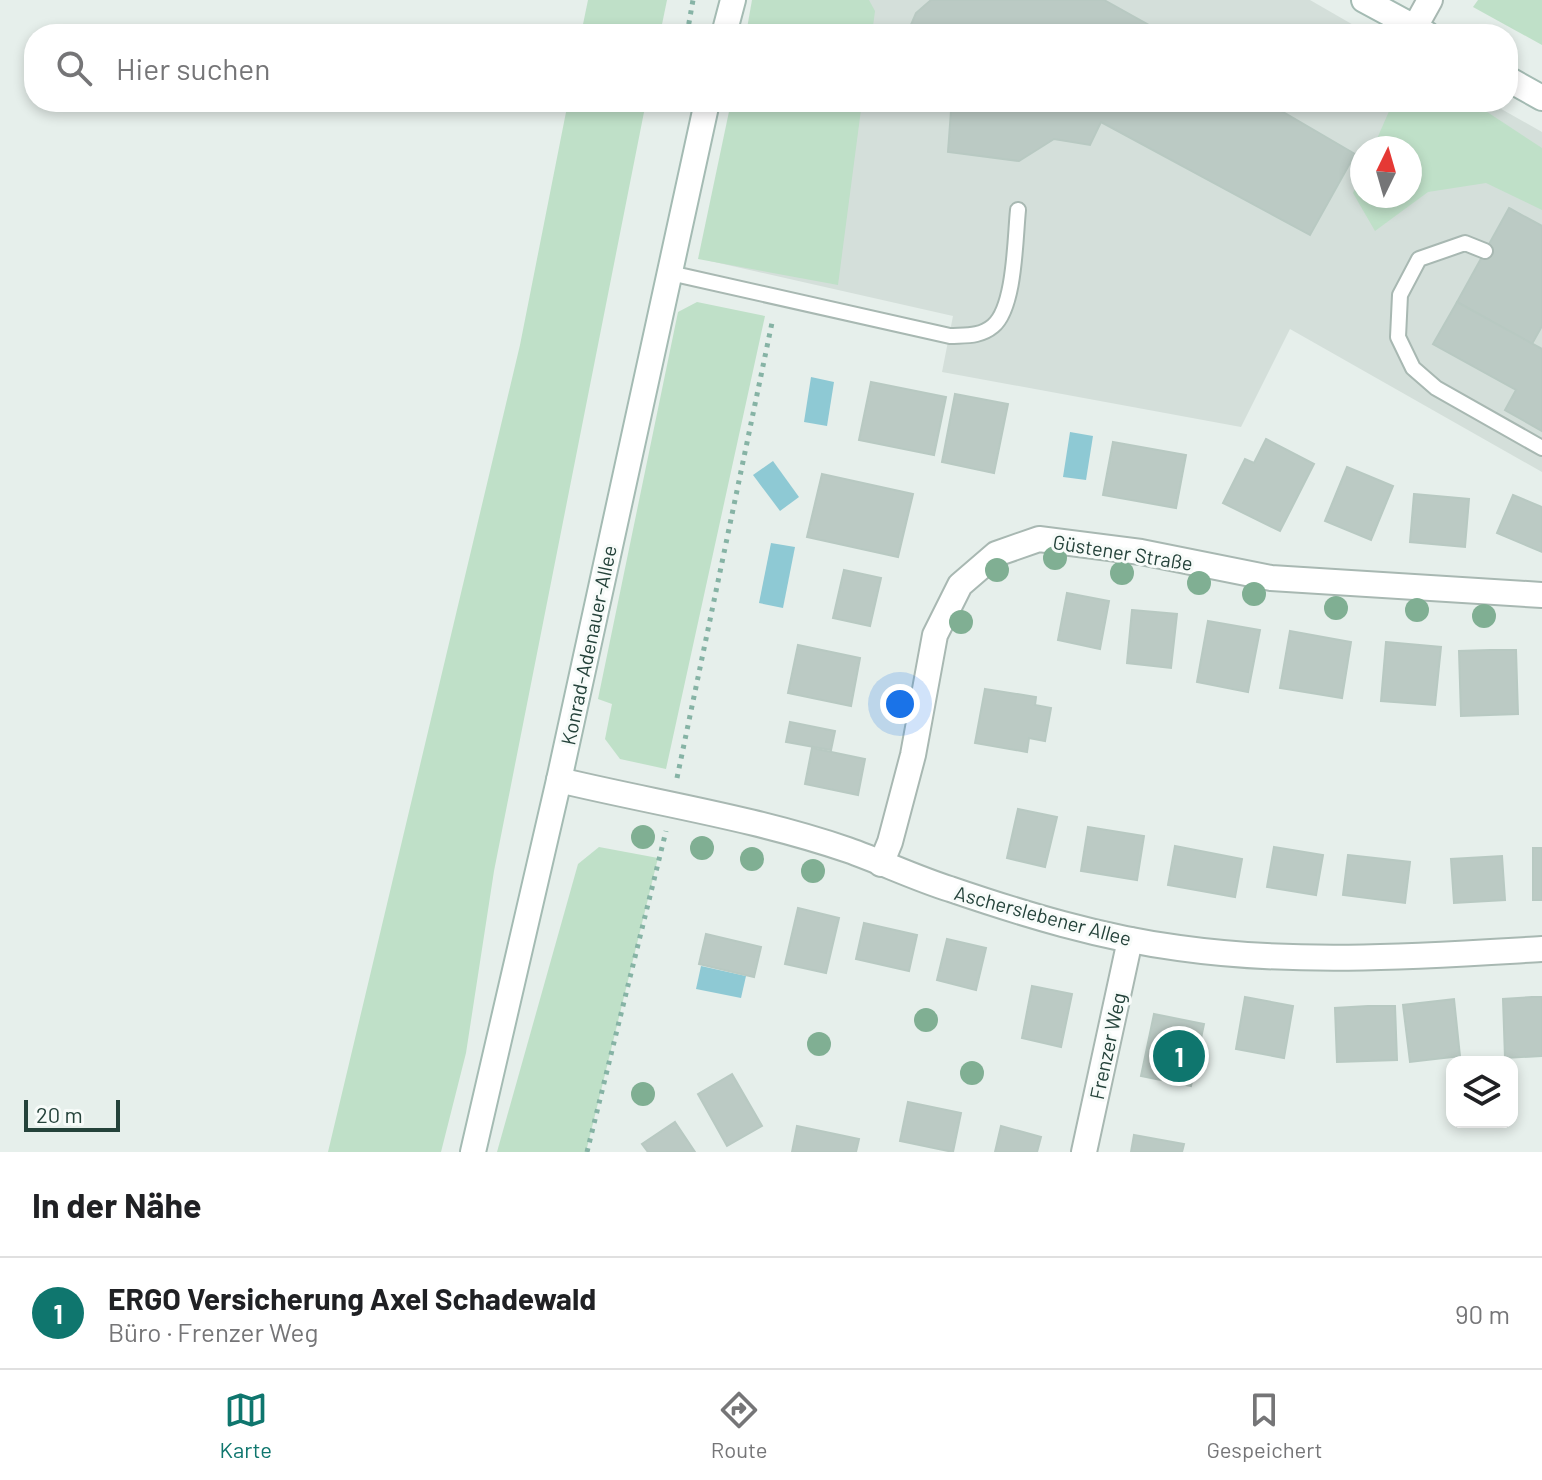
<!DOCTYPE html>
<html lang="de">
<head>
<meta charset="utf-8">
<style>
  :root { --surface:#fff; --page:#f2f2f2; --text:#202124; --muted:#757577; --line:#e0e0e0; --accent:#0f766e }
  body { margin:0; font-family:Barlow,sans-serif; background:var(--page); color:var(--text) }
  .controls { position:absolute; right:24px; bottom:24px; display:grid; overflow:hidden; border-radius:16px; box-shadow:0 4px 12px #0003 }
  .controls button { width:72px; height:72px; display:grid; place-items:center; padding:0; border:0; border-bottom:2px solid var(--line); background:var(--surface); color:var(--text); font:40px sans-serif }
  .compass { position:absolute; left:1350px; top:136px; width:72px; height:72px; border-radius:50%; background:var(--surface); box-shadow:0 4px 12px #0003; rotate:5deg }
  .scale { position:absolute; left:24px; bottom:20px; width:96px; box-sizing:border-box; padding-left:8px; border:4px solid #24423a; border-top:0; font-size:22px; line-height:28px; white-space:nowrap; color:#24423a; -webkit-text-stroke:6px #f7fbf9; paint-order:stroke }
  .you { position:absolute; left:900px; top:704px; width:28px; height:28px; margin:-20px; border:6px solid #fff; border-radius:50%; background:#1a73e8; box-shadow:0 0 0 12px #1a73e833 }
  .badge { display:grid; place-items:center; width:52px; height:52px; border-radius:50%; background:var(--accent); color:#fff; font-size:26px; font-weight:700 }
  .pin { position:absolute; translate:-50% -50%; border:4px solid #fff; box-shadow:0 2px 8px #0006 }
  .list { margin:0; padding:0; list-style:none }
  h2 { display:flex; justify-content:space-between; align-items:center; height:104px; margin:0; padding:0 32px; font-size:34px }
  h2 small { font-size:26px; font-weight:400; color:var(--muted) }
  .list li { display:grid; grid-template-columns:52px 1fr auto; gap:24px; align-items:center; box-sizing:border-box; height:112px; padding:0 32px; border-top:2px solid var(--line) }
  .list b { display:block; font-size:30px; white-space:nowrap }
  .list p { margin:0; font-size:26px; white-space:nowrap; color:var(--muted) }
  .list em { font-size:26px; font-style:normal; color:var(--muted) }
  .icon { flex:none; width:44px; height:44px; fill:none; stroke:currentColor; stroke-width:2; stroke-linecap:round; stroke-linejoin:round }
  .map { position:relative; flex:none; width:1542px; height:1152px; overflow:hidden }
  .search { position:absolute; background:var(--surface); box-shadow:0 4px 12px #0003; left:24px; right:24px; top:24px; height:88px; display:flex; align-items:center; gap:20px; box-sizing:border-box; padding:0 28px; border-radius:32px; color:var(--muted); font-size:30px }
  .sheet { height:216px; background:var(--surface) }
  nav { display:flex; justify-content:space-around; align-items:center; box-sizing:border-box; height:112px; border-top:2px solid var(--line); background:var(--surface); font-size:22px; color:var(--muted) }
  nav a { display:grid; justify-items:center; gap:4px }
  nav .on { color:var(--accent) }
  .map>svg:first-child { display:block }
  .built { fill:#d4dfda; fill-rule:evenodd }
  .green { fill:#bfe0c8 }
  .water { fill:#8ec9d4 }
  .building { fill:#bbcac4; stroke:#b8c9c2; stroke-width:2 }
  .lines { fill:none; stroke-linecap:round; stroke-linejoin:round }
  .lane-casing { stroke:#a8b8b2; stroke-width:18 }
  .street-casing { stroke:#a8b8b2; stroke-width:28 }
  .secondary-casing { stroke:#a4bbb3; stroke-width:28 }
  .path { stroke:#86b3a5; stroke-width:5; stroke-dasharray:4 6; stroke-linecap:butt }
  .lane { stroke:#fff; stroke-width:14 }
  .street { stroke:#fff; stroke-width:24 }
  .secondary { stroke:#fff; stroke-width:24 }
  .tree { fill:#80af93 }
  .labels { text-anchor:middle; dominant-baseline:central; stroke-width:6; stroke-linejoin:round; paint-order:stroke }
  .street-label { font-size:20px; fill:#24423a; stroke:#f7fbf9 }
</style>
</head>
<body>
<div class="map">
<svg width="1542" height="1152" viewBox="0 0 1542 1152">
  <rect width="100%" height="100%" fill="#e6efeb"/>
  <!-- built -->
  <g class="built">
    <path d="M774,0h536l59,34h-604z"/>
    <path d="M749,102h740l53,30v340l-252,-143 -49,98 -299,-55 11,-56 -243,-55zM1362,148h48v48h-48z"/>
  </g>
  <!-- green -->
  <g class="green">
    <path d="M588,0h79l-7,34h-79z"/>
    <path d="M752,0h117l6,11 -3,23h-126z"/>
    <path d="M1478,0h64v45l-69,-38z"/>
    <path d="M568,102h78l-152,769 -28,182 -25,99h-113l192,-807z"/>
    <path d="M731,102h131l-24,183 -140,-26z"/>
    <path d="M1393,102h79l70,46v62l-56,-27 -58,9 -53,39 -22,-38 9,-20v23h48v-48h-37z"/>
    <path d="M697,302l68,14 -99,453 -46,-10 -15,-20 7,-35 -14,-5 80,-387z"/>
    <path d="M599,847l59,11 -72,294h-89l81,-288z"/>
  </g>
  <!-- water -->
  <g class="water">
    <path d="M811,377l23,5 -7,44 -23,-4z"/>
    <path d="M1070,432l23,4 -7,44 -23,-3z"/>
    <path d="M773,461l26,36 -19,14 -27,-36z"/>
    <path d="M771,543l24,4 -12,61 -24,-5z"/>
    <path d="M701,966l45,10 -5,22 -45,-9z"/>
  </g>
  <!-- building -->
  <g class="building">
    <path d="M931,0h173l61,34h-258l9,-21z"/>
    <path d="M961,102h305l89,52 -45,81 -209,-113 -11,23 -36,-6 -35,22 -71,-9 3,-41z"/>
    <path d="M1509,208l33,18v100l-10,18 -75,-42z"/>
    <path d="M1457,302l85,47v82l-37,-21 11,-20 -83,-46z"/>
    <path d="M871,382l75,15 -12,58 -75,-15z"/>
    <path d="M955,394l53,10 -14,69 -52,-11z"/>
    <path d="M1266,439l48,25 -34,67 -57,-28 22,-44 9,4z"/>
    <path d="M1113,442l73,13 -10,53 -73,-13z"/>
    <path d="M1347,467l46,19 -22,54 -46,-19z"/>
    <path d="M822,474l91,20 -15,63 -91,-20z"/>
    <path d="M1414,494l55,5 -4,48 -55,-5z"/>
    <path d="M1513,495l29,12v45l-45,-19z"/>
    <path d="M844,570l37,8 -11,48 -37,-8z"/>
    <path d="M1067,593l42,8 -9,48 -42,-9z"/>
    <path d="M1132,610l45,4 -6,54 -44,-5z"/>
    <path d="M1208,621l52,9 -12,62 -51,-10z"/>
    <path d="M1290,631l61,11 -9,56 -62,-10z"/>
    <path d="M1386,642l55,5 -6,58 -54,-4z"/>
    <path d="M798,645l62,13 -9,48 -63,-13z"/>
    <path d="M1490,650h26l2,64 -57,2 -2,-65z"/>
    <path d="M985,689l51,8 -1,8 16,3 -6,33 -16,-3 -2,14 -52,-9z"/>
    <path d="M790,722l45,9 -4,19 -45,-8z"/>
    <path d="M812,748l53,11 -7,36 -53,-11z"/>
    <path d="M1018,809l39,8 -12,50 -38,-9z"/>
    <path d="M1088,827l56,9 -7,44 -56,-9z"/>
    <path d="M1175,846l67,13 -7,38 -67,-12z"/>
    <path d="M1274,847l49,8 -7,40 -49,-8z"/>
    <rect x="1533" y="848" width="9" height="52"/>
    <path d="M1348,855l62,7 -5,41 -62,-8z"/>
    <path d="M1502,856l3,44 -51,3 -3,-44z"/>
    <path d="M798,908l41,10 -13,55 -41,-9z"/>
    <path d="M864,923l53,12 -8,36 -53,-12z"/>
    <path d="M706,934l55,13 -7,30 -55,-13z"/>
    <path d="M947,939l39,9 -10,42 -39,-10z"/>
    <path d="M1032,986l40,8 -11,53 -39,-9z"/>
    <path d="M1245,997l48,9 -9,52 -48,-9z"/>
    <path d="M1532,997h10v59l-37,2 -2,-59z"/>
    <path d="M1454,999l6,57 -50,6 -7,-57z"/>
    <path d="M1368,1006h27l2,54 -60,2 -2,-54z"/>
    <path d="M1154,1014l50,10 -13,62 -50,-10z"/>
    <path d="M732,1074l30,52 -35,20 -29,-52z"/>
    <path d="M908,1102l53,11 -8,39 -53,-11z"/>
    <path d="M675,1122l20,30h-47l-6,-8z"/>
    <path d="M797,1126l62,13 -3,13h-64z"/>
    <path d="M1001,1126l40,11 -4,15h-42z"/>
    <path d="M1134,1135l50,9 -2,8h-51z"/>
  </g>
  <g class="lines">
    <defs>
      <g id="lane">
        <path d="M1485,251l-20,-8 -46,16 -19,36 -2,42 15,31 23,20 106,60"/>
        <path d="M670,273l280,63c15,-1 30,1 43,-10 22,-18 22,-87 25,-116"/>
      </g>
      <g id="street">
        <path d="M1415,27l15,-27"/>
        <path d="M559,780c96,23 196,38 289,70 34,12 67,28 102,39 73,25 152,49 229,59 120,17 243,8 363,1"/>
        <path d="M881,864l9,-22 23,-87 22,-120 25,-50 36,-31 43,-15 102,13 130,26 271,17"/>
        <path d="M1084,1152l46,-212"/>
      </g>
      <g id="secondary">
        <path d="M1364,0l63,34"/>
        <path d="M724,34l9,-34"/>
        <path d="M1508,79l34,19"/>
        <path d="M473,1152l86,-372 148,-678"/>
      </g>
    </defs>
    <!-- lane casing -->
    <use href="#lane" class="lane-casing"/>
    <!-- street casing -->
    <use href="#street" class="street-casing"/>
    <!-- secondary casing -->
    <use href="#secondary" class="secondary-casing"/>
    <!-- path -->
    <g class="path">
      <path d="M687,34l6,-34"/>
      <path d="M677,778l96,-460"/>
      <path d="M587,1152l79,-321"/>
    </g>
    <!-- lane -->
    <use href="#lane" class="lane"/>
    <!-- street -->
    <use href="#street" class="street"/>
    <!-- secondary -->
    <use href="#secondary" class="secondary"/>
  </g>
  <!-- trees -->
  <g class="tree">
    <circle cx="1055" cy="558" r="12"/>
    <circle cx="997" cy="570" r="12"/>
    <circle cx="1122" cy="573" r="12"/>
    <circle cx="1199" cy="583" r="12"/>
    <circle cx="1254" cy="594" r="12"/>
    <circle cx="1336" cy="608" r="12"/>
    <circle cx="1417" cy="610" r="12"/>
    <circle cx="1484" cy="616" r="12"/>
    <circle cx="961" cy="622" r="12"/>
    <circle cx="643" cy="837" r="12"/>
    <circle cx="702" cy="848" r="12"/>
    <circle cx="752" cy="859" r="12"/>
    <circle cx="813" cy="871" r="12"/>
    <circle cx="926" cy="1020" r="12"/>
    <circle cx="819" cy="1044" r="12"/>
    <circle cx="972" cy="1073" r="12"/>
    <circle cx="643" cy="1094" r="12"/>
  </g>
  <g class="labels">
    <!-- street labels -->
    <g class="street-label">
      <text transform="translate(1123 552) rotate(9)">Güstener Straße</text>
      <text transform="translate(588 645) rotate(-78)">Konrad-Adenauer-Allee</text>
      <text transform="translate(1043 915) rotate(15)">Ascherslebener Allee</text>
      <text transform="translate(1107 1046) rotate(-78)">Frenzer Weg</text>
    </g>
  </g>
</svg>
<div class="controls">
<button><svg class="icon" aria-label="layers" viewBox="0 0 24 24"><path d="M12 4l9 5-9 5-9-5zM3 14l9 5 9-5"/></svg></button>
</div>
<svg class="compass" viewBox="-18 -18 36 36"><path d="M0-13l5 13h-10z" fill="#e53935"/><path d="M0 13l5-13h-10z" fill="#757577"/></svg>
<div class="scale">20 m</div>
<div class="you"></div>
<div class="pin badge" style="left:1179px;top:1056px">1</div>
<div class="search"><svg class="icon" aria-label="search" viewBox="0 0 24 24"><circle cx="10" cy="10" r="6"/><path d="M15 15l6 6"/></svg>Hier suchen</div>
</div>
<section class="sheet">
<h2>In der Nähe<small></small></h2>
<ul class="list">
<li><span class="badge">1</span><div><b>ERGO Versicherung Axel Schadewald</b><p>Büro · Frenzer Weg</p></div><em>90 m</em></li>
</ul>
</section>
<nav>
<a class="on"><svg class="icon" aria-label="map" viewBox="0 0 24 24"><path d="M3 6l6-2 6 2 6-2v14l-6 2-6-2-6 2zM9 4v14M15 6v14"/></svg>Karte</a>
<a><svg class="icon" aria-label="directions" viewBox="0 0 24 24"><path d="M12 3l9 9-9 9-9-9zM9 14v-3h6M13 9l2 2-2 2"/></svg>Route</a>
<a><svg class="icon" aria-label="saved" viewBox="0 0 24 24"><path d="M7 4h10v16l-5-4-5 4z"/></svg>Gespeichert</a>
</nav>
</body>
</html>
